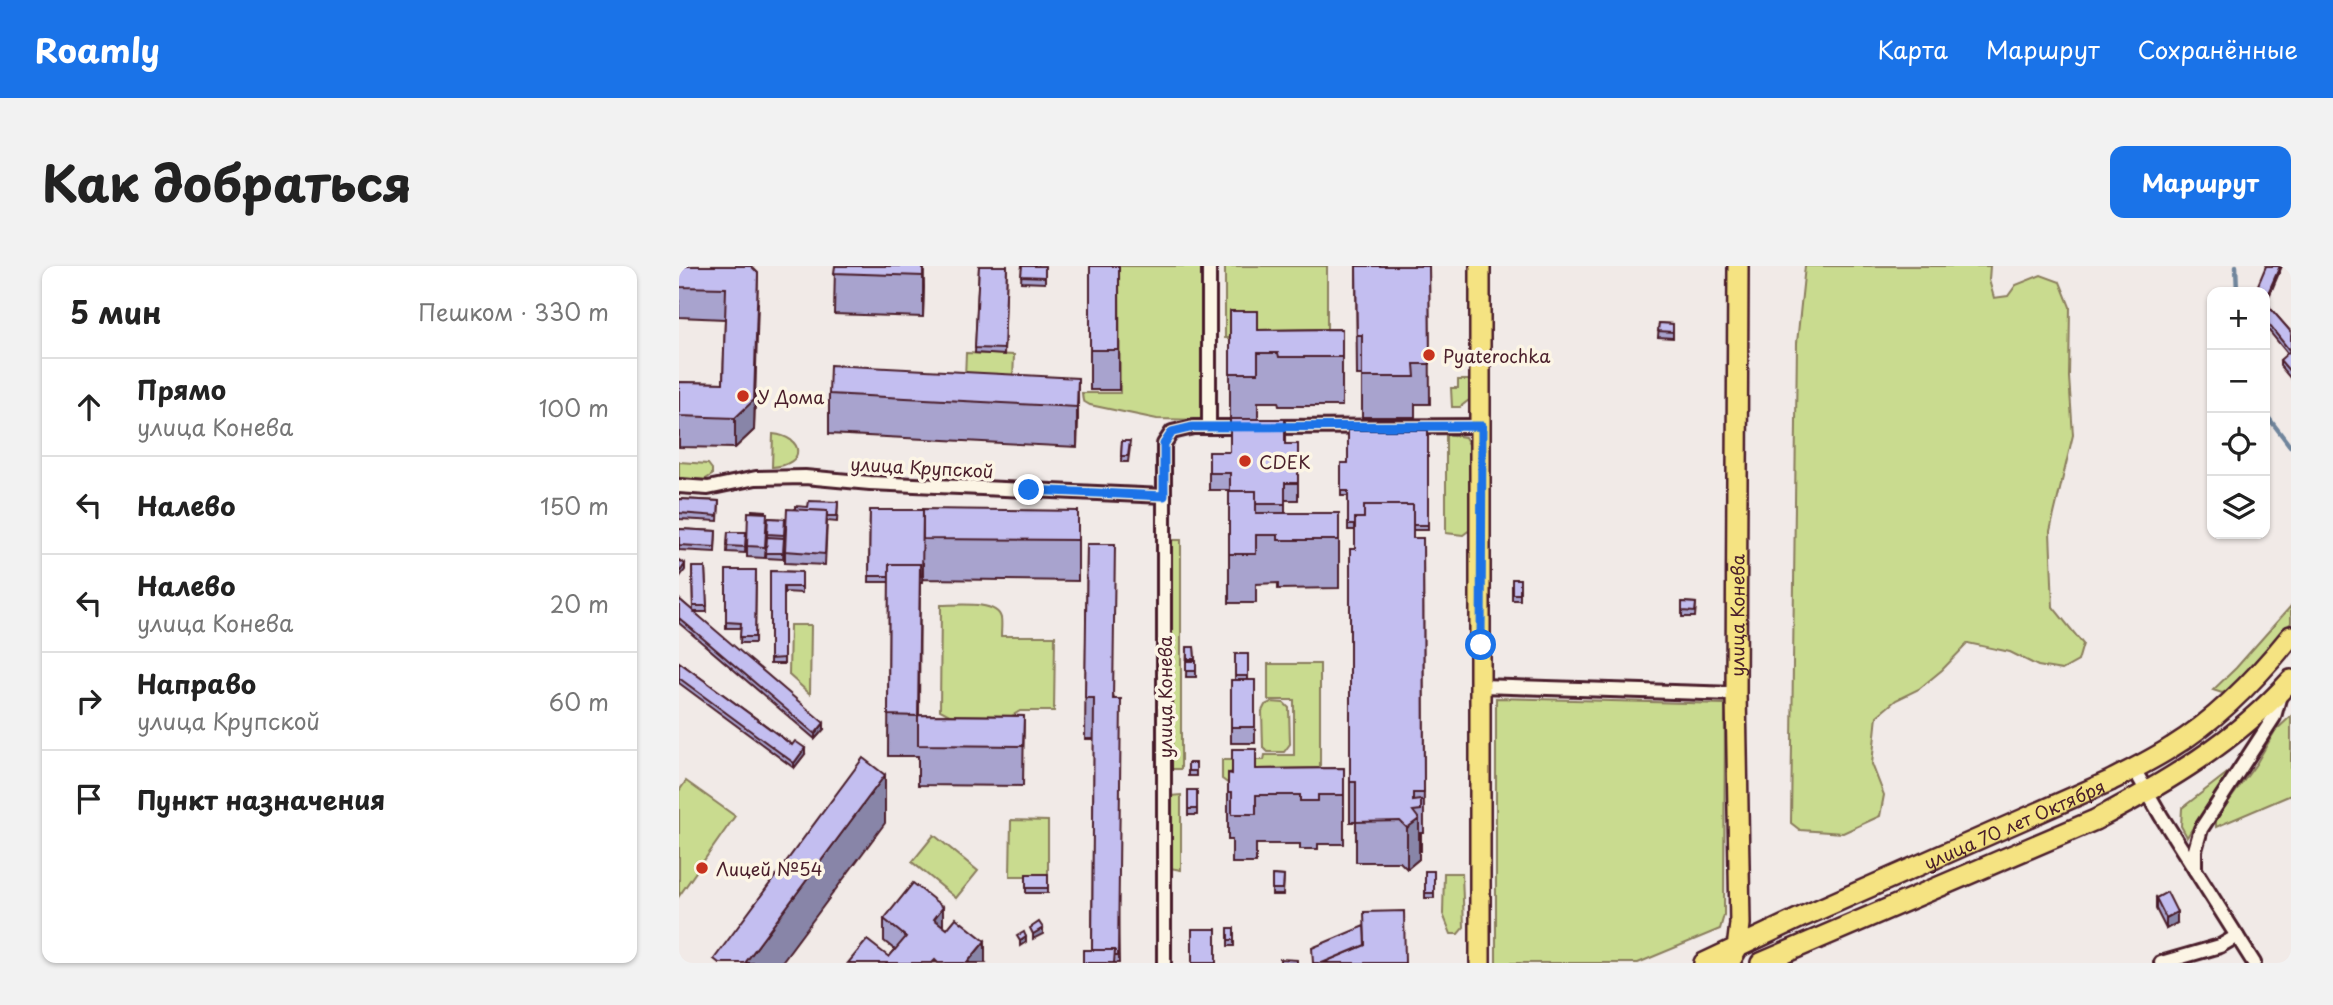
<!DOCTYPE html>
<html lang="ru">
<head>
<meta charset="utf-8">
<style>
  :root { --surface:#fff; --page:#f2f2f2; --text:#222; --muted:#767676; --line:#e0e0e0; --accent:#1a73e8 }
  body { margin:0; font-family:"Playpen Sans",sans-serif; background:var(--page); color:var(--text) }
  .controls { position:absolute; right:21px; top:21px; display:grid; overflow:hidden; border-radius:14px; box-shadow:0 2px 5px #0004 }
  .controls button { width:63px; height:63px; display:grid; place-items:center; padding:0; border:0; border-bottom:2px solid var(--line); background:var(--surface); color:var(--text); font:35px sans-serif }
  .stop { position:absolute; width:21px; height:21px; margin:-16px; border:5px solid #1a73e8; border-radius:50%; background:#fff }
  .stop.end { background:#1a73e8; border-color:#fff; box-shadow:0 2px 7px #0008 }
  .list { margin:0; padding:0; list-style:none }
  h2 { display:flex; justify-content:space-between; align-items:center; height:91px; margin:0; padding:0 28px; font-size:30px }
  h2 small { font-size:23px; font-weight:400; color:var(--muted) }
  .list li { display:grid; grid-template-columns:46px 1fr auto; gap:21px; align-items:center; box-sizing:border-box; height:98px; padding:0 28px; border-top:2px solid var(--line) }
  .list b { display:block; font-size:26px; white-space:nowrap }
  .list p { margin:0; font-size:23px; white-space:nowrap; color:var(--muted) }
  .list em { font-size:23px; font-style:normal; color:var(--muted) }
  .icon { flex:none; width:38px; height:38px; fill:none; stroke:currentColor; stroke-width:2; stroke-linecap:round; stroke-linejoin:round }
  .map { position:relative; flex:none; width:1612px; height:697px; overflow:hidden; border-radius:14px }
  header { display:flex; align-items:center; gap:42px; box-sizing:border-box; height:98px; padding:0 35px; background:var(--accent); color:#fff }
  header strong { font-size:33px }
  nav { display:flex; gap:38px; margin-inline-start:auto; font-size:24px }
  .intro { display:flex; align-items:center; justify-content:space-between; box-sizing:border-box; height:168px; padding:0 42px }
  h1 { margin:0; font-size:49px }
  .button { padding:18px 32px; border-radius:14px; background:var(--accent); color:#fff; font-size:24px; font-weight:700 }
  main { display:flex; gap:42px; padding:0 42px }
  aside { flex:1; background:var(--surface); border-radius:14px; box-shadow:0 2px 5px #0004 }
  .map>svg:first-child { display:block }
  .green { fill:#c9db8f; stroke:#8a7d5d; stroke-width:2 }
  .lines { fill:none; stroke-linecap:round; stroke-linejoin:round }
  .stream { stroke:#6f859c; stroke-width:4.5 }
  .street-casing { stroke:#4a1f2b; stroke-width:18 }
  .primary-casing { stroke:#4a1f2b; stroke-width:24 }
  .street { stroke:#fcf5e5; stroke-width:12 }
  .primary { stroke:#f5e382; stroke-width:19 }
  .wall { fill:#a8a3ce; stroke:#4a1f2b; stroke-width:2 }
  .shaded-wall { fill:#8885a8; stroke:#4a1f2b; stroke-width:2 }
  .building { fill:#c3bef0; stroke:#4a1f2b; stroke-width:2 }
  .route { stroke:#1a73e8; stroke-width:9 }
  .poi-dot { fill:#c8321e; stroke:#fcf5e5; stroke-width:2.5 }
  .labels { text-anchor:middle; dominant-baseline:central; stroke-width:7; stroke-linejoin:round; paint-order:stroke }
  .poi-label { font-size:18px; fill:#4a1f2b; stroke:#fcf5e5; text-anchor:start }
  .street-label { font-size:18px; fill:#4a1f2b; stroke:#fcf5e5 }
</style>
</head>
<body>
<header>
<strong>Roamly</strong>
<nav><a>Карта</a><a>Маршрут</a><a>Сохранённые</a></nav>
</header>
<div class="intro"><h1>Как добраться</h1><a class="button">Маршрут</a></div>
<main>
<aside>
<h2>5 мин<small>Пешком · 330 m</small></h2>
<ul class="list">
<li><svg class="icon" aria-label="ahead" viewBox="0 0 24 24"><path d="M12 20V5M6 11l6-6 6 6"/></svg><div><b>Прямо</b><p>улица Конева</p></div><em>100 m</em></li>
<li><svg class="icon" aria-label="left" viewBox="0 0 24 24"><path d="M17 20v-9H6M10 6l-5 5 5 5"/></svg><div><b>Налево</b></div><em>150 m</em></li>
<li><svg class="icon" aria-label="left" viewBox="0 0 24 24"><path d="M17 20v-9H6M10 6l-5 5 5 5"/></svg><div><b>Налево</b><p>улица Конева</p></div><em>20 m</em></li>
<li><svg class="icon" aria-label="right" viewBox="0 0 24 24"><path d="M7 20v-9h11M14 6l5 5-5 5"/></svg><div><b>Направо</b><p>улица Крупской</p></div><em>60 m</em></li>
<li><svg class="icon" aria-label="arrive" viewBox="0 0 24 24"><path d="M6 21V4h12l-3 4 3 4H6"/></svg><div><b>Пункт назначения</b></div></li>
</ul>
</aside>
<div class="map">
<svg width="1612" height="697" viewBox="0 0 1612 697">
  <rect width="100%" height="100%" fill="#f1eae7"/>
  <filter id="ink" filterUnits="userSpaceOnUse"><feTurbulence type="fractalNoise" baseFrequency=".0143" numOctaves="2"/><feDisplacementMap in="SourceGraphic" scale="14" xChannelSelector="R" yChannelSelector="G"/><feConvolveMatrix kernelMatrix="1 2 1 2 8 2 1 2 1" color-interpolation-filters="sRGB"/></filter>
  <g filter="url(#ink)">
    <!-- green -->
    <g class="green">
      <path d="M440,0h83v154l-45,-1 -67,-14 -7,-4 -1,-8h38z"/>
      <rect x="546" y="0" width="102" height="72"/>
      <path d="M1126,0h185l-1,14 5,18 14,-2 8,-11 25,-10 19,7 10,25 -1,70 4,58 -23,96 3,76 30,37 -5,17 -16,9 -24,-4 -28,-14 -42,-9 -26,27 -23,19 -23,11 -19,16 -5,48 12,31 -4,21 -37,17 -43,-3 -9,-7 6,-480z"/>
      <path d="M287,87l48,2 -1,25 -48,-2z"/>
      <path d="M779,114h12l-1,20 -9,7h-8l-1,-19h7z"/>
      <path d="M94,168c31,3 34,31 -1,33z"/>
      <path d="M767,168l19,3 6,11v81l-8,6 -17,-2z"/>
      <path d="M0,196l29,2 4,5v6l-8,5 -25,-2z"/>
      <path d="M492,274h10v229h-13z"/>
      <path d="M262,339c15,0 56,-5 60,13 1,5 0,12 0,18h54l-1,75h-34l-15,9h-46l-19,-10z"/>
      <path d="M1612,340v17l-63,68 -6,2 -9,-3 23,-22z"/>
      <path d="M111,359h21l-1,69 -21,-19z"/>
      <path d="M589,398h52v124l-91,-4 -7,-5v-19h42l1,-5h29v-55h-26z"/>
      <path d="M817,432l229,6 -1,211 -4,14 -82,34h-142z"/>
      <path d="M592,436l13,1 5,5 1,36 -6,8h-16l-5,-5 -1,-36 3,-6z"/>
      <path d="M1612,450v79l-75,32v-8l40,-55 19,-33z"/>
      <path d="M1556,501l-18,23 -30,47 -6,-11 1,-18z"/>
      <path d="M7,515l49,35 -56,80v-105z"/>
      <path d="M502,529v75l-11,-2 -1,-70 1,-2z"/>
      <path d="M332,554l37,1v55h-38z"/>
      <path d="M255,569l44,36 -22,27 -44,-36z"/>
      <path d="M765,607h18l2,54 -6,7h-7l-8,-20z"/>
    </g>
    <g class="lines">
      <!-- stream -->
      <g class="stream">
        <path d="M1557,0l1,26"/>
        <path d="M1586,147l25,33"/>
      </g>
      <defs>
        <g id="street">
          <path d="M530,0v161"/>
          <path d="M590,161l213,-1"/>
          <path d="M0,220l29,2 48,-10 49,-1 65,6 294,13"/>
          <path d="M802,420l255,8"/>
          <path d="M1455,503l27,47 93,147"/>
          <path d="M1516,604v-20l6,-21 73,-112 6,-22"/>
          <path d="M485,697v-519l8,-12 21,-5h51"/>
          <path d="M1482,697l59,-17 17,-10"/>
        </g>
        <g id="primary">
          <path d="M801,697v-697"/>
          <path id="s1" d="M1025,697l100,-47 306,-135c21,-11 42,-21 62,-34 46,-28 85,-69 119,-111"/>
          <path id="s2" d="M1050,697l8,-14 3,-25 -4,-230 2,-428"/>
          <path d="M1082,697l334,-143c72,-38 140,-78 196,-140"/>
        </g>
      </defs>
      <!-- street casing -->
      <use href="#street" class="street-casing"/>
      <!-- primary casing -->
      <use href="#primary" class="primary-casing"/>
      <!-- street -->
      <use href="#street" class="street"/>
      <!-- primary -->
      <use href="#primary" class="primary"/>
    </g>
    <!-- wall -->
    <g class="wall">
      <path d="M0,0l79,37 -4,127 -19,18 -56,-1v-65l44,1 2,-64 -46,-2z"/>
      <path d="M156,0h89l-1,51 -89,-3z"/>
      <path d="M300,0h28l-3,89 -29,-2z"/>
      <path d="M343,0h23v17l-24,-1z"/>
      <rect x="411" y="0" width="29" height="124"/>
      <path d="M677,0h73l1,138h-15v13h-53v-42h-5z"/>
      <path d="M1586,26l5,16 21,24v47l-11,-13v-6l8,-6 -23,-28z"/>
      <path d="M551,45l28,19 84,-1v77h-63l-1,-4h-20v17l27,25h13v56h-13v13h54v75l-61,1v-6l-22,1v19h-27v-112h1v-1h-21v-38h21z"/>
      <path d="M980,57l14,1v14l-15,-1z"/>
      <path d="M399,112l-1,69 -248,-13v-40z"/>
      <path d="M749,164v100h-15v8h10l1,295h-3v18h-2v8l-12,10 -7,-7h-44v-40h-6v-273h5v-19h-7v-34h-7v-33h7z"/>
      <path d="M443,175l8,6 -2,15h-7z"/>
      <path d="M0,233l40,2 -1,20 -39,-2z"/>
      <path d="M159,236l-1,20 -10,-1 -2,44 -40,-2v-12l10,-41z"/>
      <path d="M191,244l208,1v70l-155,-2v-17l-1,20h-2l-1,133 105,1 -1,70 -105,-1v-29h-30l1,-174h-20z"/>
      <path d="M89,252l17,1 -2,40 -17,-1z"/>
      <path d="M88,258l-2,34 -18,-1v-11z"/>
      <path d="M0,263l37,2 -1,21 -36,-2z"/>
      <path d="M49,266h18l-1,21 -18,-1z"/>
      <path d="M408,278l27,155 5,264h-36l9,-13 2,-211h-9z"/>
      <path d="M13,301h13l2,45h-13l130,117 -9,10 -136,-116v-24l14,12z"/>
      <path d="M47,304h30l-1,73h-15l1,-15h-15z"/>
      <path d="M91,305l32,1v21l-18,-1v72h-14z"/>
      <rect x="833" y="313" width="8" height="21"/>
      <path d="M1003,336l14,1 -1,14h-13z"/>
      <path d="M508,381h7l1,14h1v16h-10z"/>
      <path d="M556,388h13v26h7v63h-24v-63h4z"/>
      <path d="M0,396l126,92 -11,14 -115,-85z"/>
      <rect x="509" y="497" width="8" height="13"/>
      <path d="M665,502v76h-26v5h-18v-5h-44v19h-24v-23h-4v-67l28,-4z"/>
      <rect x="509" y="524" width="9" height="25"/>
      <rect x="746" y="605" width="9" height="27"/>
      <rect x="347" y="608" width="22" height="19"/>
      <path d="M593,609l12,1 -1,19h-11z"/>
      <path d="M1477,632l21,25 -11,6 -10,-20z"/>
      <path d="M205,653l59,7 42,36 -137,1 41,-6 6,-7 -11,-9z"/>
      <rect x="549" y="662" width="6" height="18"/>
    </g>
    <!-- shaded-wall -->
    <g class="shaded-wall">
      <path d="M244,0l1,21 -1,30z"/>
      <path d="M1601,0h2l-14,33v-6z"/>
      <path d="M79,7l-4,157 -19,18v-30z"/>
      <path d="M399,112v41l-1,28v-40z"/>
      <path d="M6,298v6l-6,8v-5z"/>
      <path d="M145,457v6l-9,10v-5z"/>
      <path d="M126,482v6l-11,14v-5z"/>
      <path d="M206,509v48l-104,140h-36z"/>
      <path d="M740,553v40l-12,10v-41z"/>
      <path d="M264,641v21l-9,-9z"/>
      <path d="M1498,646v11l-11,6v-11z"/>
      <path d="M364,662v6l-10,5v-5z"/>
      <path d="M347,671v5l-6,4v-5z"/>
      <path d="M306,675v22h-18z"/>
    </g>
    <!-- building -->
    <g class="building">
      <path d="M0,0h72l7,7 -4,127 -19,18 -56,-2v-34l44,1 3,-95 -47,-1z"/>
      <path d="M156,0h88v10l-89,-3z"/>
      <path d="M300,0h28l-3,83 -29,-1z"/>
      <path d="M343,0h23v11l-24,-1z"/>
      <rect x="411" y="0" width="29" height="84"/>
      <path d="M677,0h73l1,98h-16l1,13h-53v-42h-5z"/>
      <path d="M1587,0h14l-12,27 -1,8 3,7 21,24v41l-11,-13 10,-9 -25,-31v-28h-10z"/>
      <path d="M551,45h28v19l84,-1v28h-63l-1,-4h-20v20h-28z"/>
      <path d="M980,57l14,1v8l-15,-1z"/>
      <path d="M151,99l248,13 -1,29 -248,-13z"/>
      <path d="M551,153h55v25h13v39h-13v21h-29v-13h-26v-18h-21v-21h21z"/>
      <path d="M669,164h80v95h-15v-20h-49v13h-9v7h-7v-34h-7v-28h7z"/>
      <path d="M443,175h8l-2,15h-7z"/>
      <path d="M550,225h27v22h83v27h-61v-5h-22v19h-27z"/>
      <path d="M0,233l40,2 -1,15 -39,-3z"/>
      <path d="M130,235l29,1 -1,14h-10v-5l-32,-1v-4l13,1z"/>
      <path d="M685,239h49v33h10l1,255h-11v8l8,-1v10l-8,1 6,8 -12,9 -7,-7 -44,1v-40h-6v-233h5v-31h9z"/>
      <path d="M108,243l40,2 -2,43 -40,-3z"/>
      <path d="M244,243l155,2v29l-155,-1z"/>
      <path d="M73,244l14,1v2l-14,-1z"/>
      <path d="M191,244h53l-1,66h-2v-12h-31v12h-20z"/>
      <path d="M69,246l19,1 -2,34 -18,-1z"/>
      <path d="M89,252l17,1 -1,16 -17,-1z"/>
      <path d="M0,263l37,2 -1,16 -36,-2z"/>
      <path d="M49,266h18l-1,15 -18,-1z"/>
      <path d="M88,271l17,1 -1,15h-17z"/>
      <path d="M408,278h28l-2,155h8l-3,257h-4l1,-6h-23l2,-252h-9z"/>
      <path d="M0,294l6,4 -6,9z"/>
      <path d="M210,298h31l-2,151 106,1 -1,30 -105,-1v-29l-30,-1z"/>
      <path d="M13,301h13l2,39h-14z"/>
      <path d="M47,304h30l-1,67h-15l1,-14 -15,-1z"/>
      <path d="M91,305l32,1v15h-18v71l-14,1z"/>
      <rect x="833" y="313" width="8" height="15"/>
      <path d="M0,333l145,124 -9,11 -136,-116z"/>
      <path d="M1003,336l14,1 -1,9 -13,-1z"/>
      <path d="M508,381h7l1,12h-8z"/>
      <rect x="556" y="388" width="13" height="22"/>
      <rect x="507" y="395" width="10" height="10"/>
      <path d="M0,396l113,83 3,-4 10,7 -11,15 -115,-85z"/>
      <rect x="552" y="414" width="24" height="47"/>
      <path d="M553,483h24v20l88,-1v27h-26v6h-18v-6h-44v19h-24v-22h-4v-19l4,1z"/>
      <path d="M184,492l22,17 -140,188h-26l-5,-4z"/>
      <rect x="509" y="497" width="8" height="8"/>
      <rect x="509" y="524" width="9" height="19"/>
      <rect x="746" y="605" width="9" height="22"/>
      <rect x="347" y="608" width="22" height="14"/>
      <path d="M593,609l12,1 -1,13h-11z"/>
      <path d="M234,617l30,24 -9,12 13,10 9,-11 29,23 -18,22h-29l-3,-3 -3,3h-84l19,-23 22,17 17,-20 -22,-18z"/>
      <path d="M1488,626l10,20 -11,6 -10,-20z"/>
      <path d="M725,645l1,52h-83l43,-18 -1,-33z"/>
      <path d="M360,656l4,6 -10,6 -3,-6z"/>
      <path d="M685,660l1,19 -43,18h-9l-1,-15z"/>
      <rect x="549" y="662" width="6" height="12"/>
      <rect x="513" y="663" width="24" height="34"/>
      <path d="M345,666l2,5 -6,4 -3,-5z"/>
      <path d="M404,684h32l-1,13h-31z"/>
      <path d="M601,693l17,1v3h-17z"/>
    </g>
  </g>
  <g class="lines" filter="url(#ink)">
    <!-- route -->
    <path class="route" d="M350,224l135,6v-52l8,-12 21,-5 289,-1 -1,219"/>
  </g>
  <!-- markers -->
  <g class="poi-dot">
    <circle cx="750" cy="89" r="7"/>
    <circle cx="64" cy="130" r="7"/>
    <circle cx="566" cy="195" r="7"/>
    <circle cx="23" cy="602" r="7"/>
  </g>
  <g class="labels">
    <!-- poi labels -->
    <g class="poi-label">
      <text x="764" y="89">Pyaterochka</text>
      <text x="78" y="130">У Дома</text>
      <text x="580" y="195">CDEK</text>
      <text x="37" y="602">Лицей №54</text>
    </g>
    <!-- street labels -->
    <g class="street-label">
      <text transform="translate(243 201) rotate(3)">улица Крупской</text>
      <text stroke="none"><textPath href="#s2" startOffset="350">улица Конева</textPath></text>
      <text transform="translate(485 431) rotate(-90)">улица Конева</text>
      <text stroke="none"><textPath href="#s1" startOffset="340">улица 70 лет Октября</textPath></text>
    </g>
  </g>
</svg>
<div class="controls">
<button>+</button>
<button>−</button>
<button><svg class="icon" aria-label="locate" viewBox="0 0 24 24"><circle cx="12" cy="12" r="6"/><path d="M12 2v4M12 18v4M2 12h4M18 12h4"/></svg></button>
<button><svg class="icon" aria-label="layers" viewBox="0 0 24 24"><path d="M12 4l9 5-9 5-9-5zM3 14l9 5 9-5"/></svg></button>
</div>
<div class="stop" style="left:802px;top:379px"></div>
<div class="stop end" style="left:350px;top:224px"></div>
</div>
</main>
</body>
</html>
